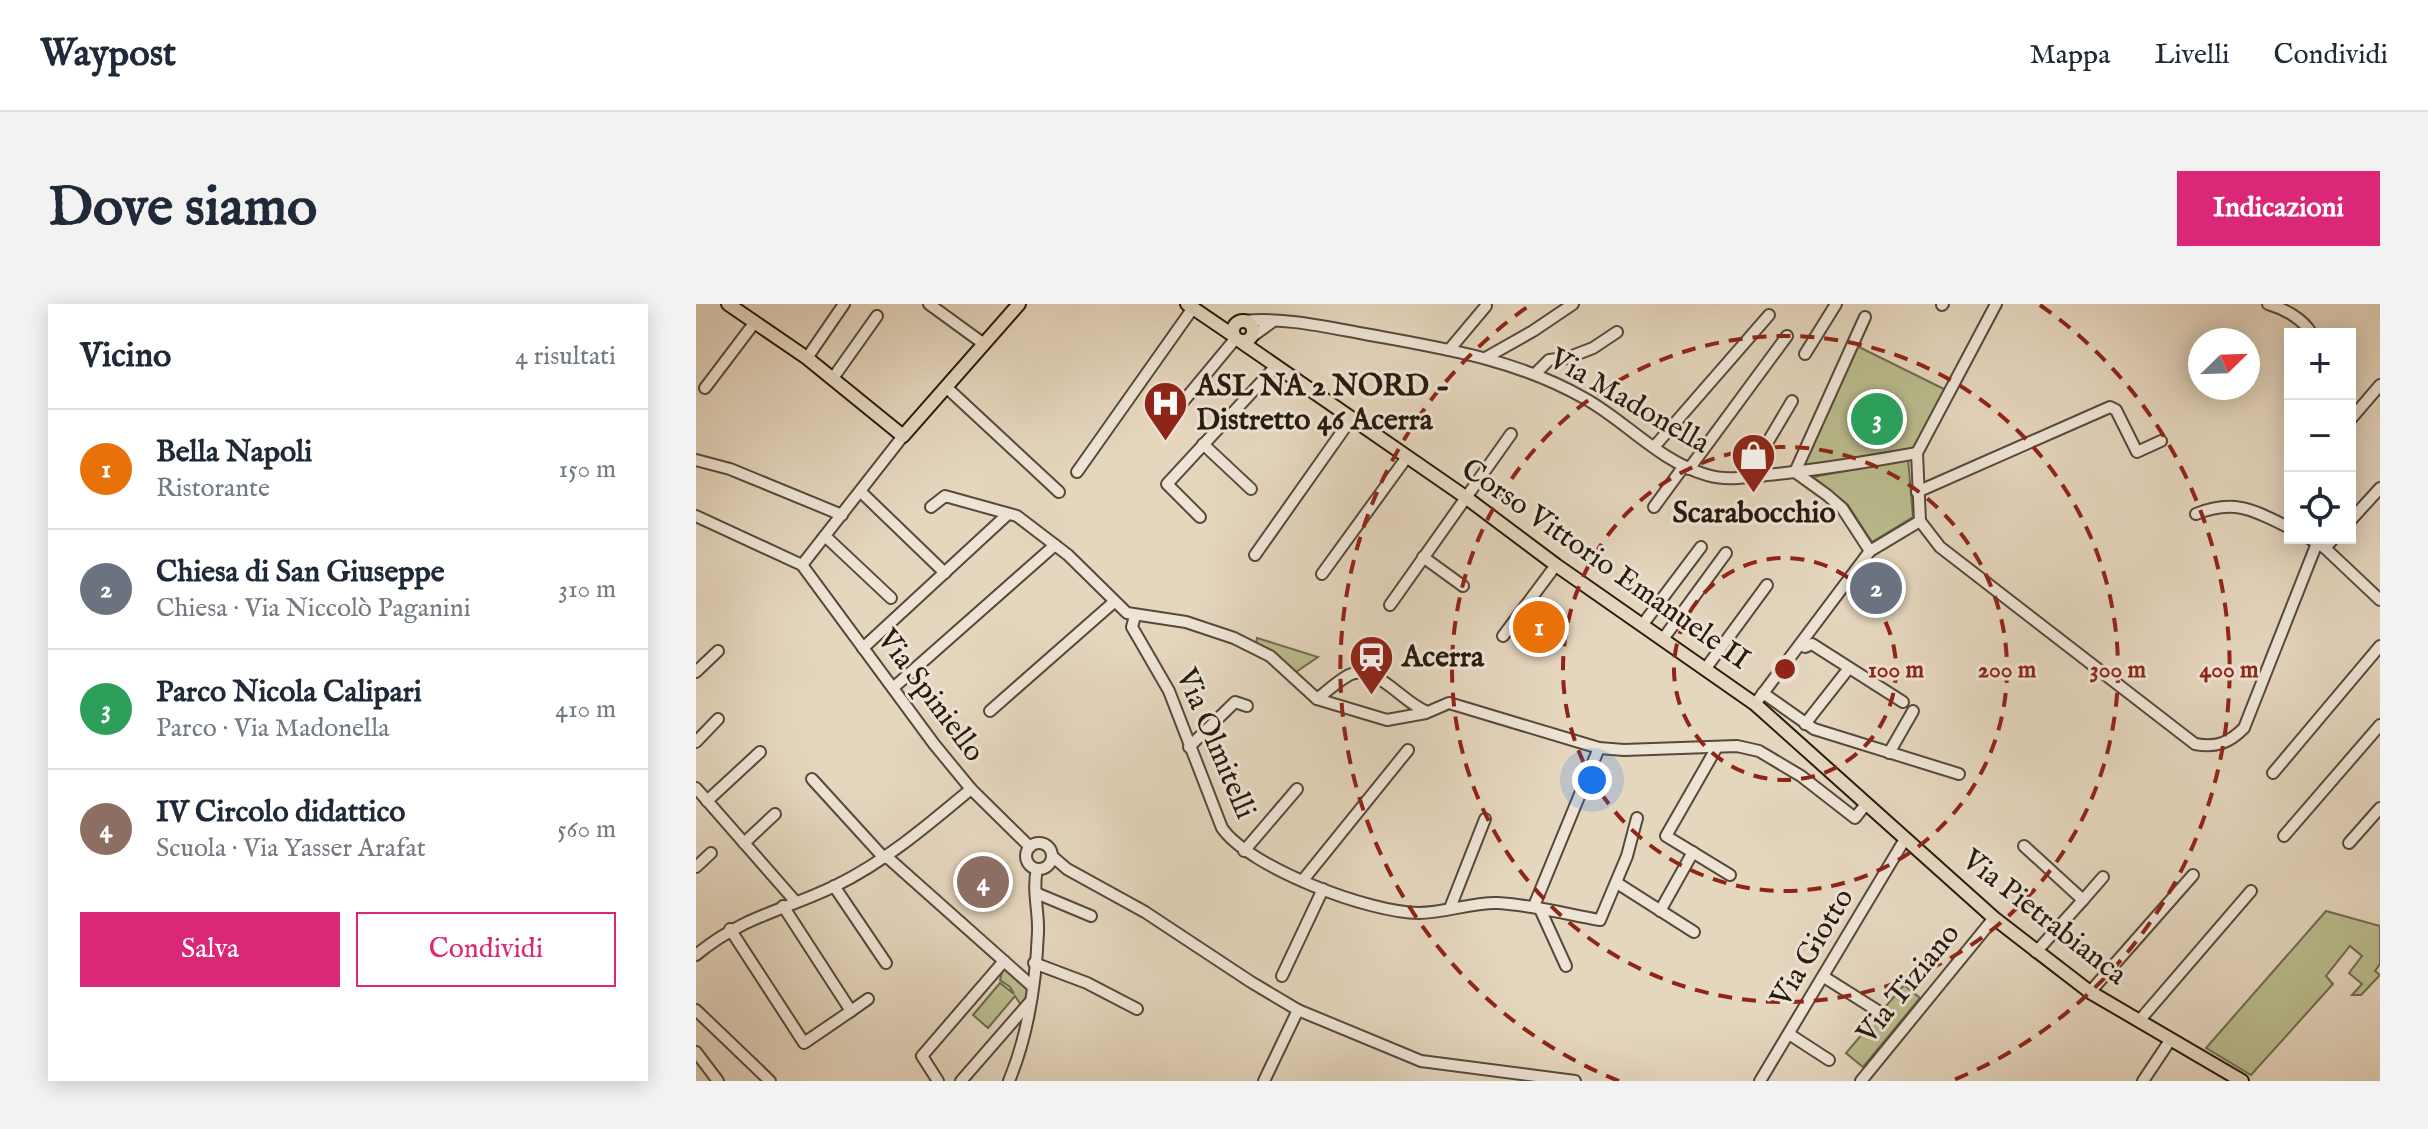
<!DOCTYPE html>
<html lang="it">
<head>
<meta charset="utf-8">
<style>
  :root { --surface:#fff; --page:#f2f2f3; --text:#1f2937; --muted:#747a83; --line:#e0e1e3; --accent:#db2777 }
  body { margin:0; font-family:"IM FELL English",serif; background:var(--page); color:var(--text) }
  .controls { position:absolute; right:24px; top:24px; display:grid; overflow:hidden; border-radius:0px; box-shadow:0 4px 20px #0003 }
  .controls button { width:72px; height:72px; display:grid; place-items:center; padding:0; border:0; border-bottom:2px solid var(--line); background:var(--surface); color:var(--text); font:40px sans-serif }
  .compass { position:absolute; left:1492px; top:24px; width:72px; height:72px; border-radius:50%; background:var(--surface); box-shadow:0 4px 20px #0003; rotate:67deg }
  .you { position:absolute; left:896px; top:476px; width:28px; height:28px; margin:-20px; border:6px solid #fff; border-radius:50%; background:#1a73e8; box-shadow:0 0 0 12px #1a73e833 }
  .badge { display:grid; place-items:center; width:52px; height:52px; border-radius:50%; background:var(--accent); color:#fff; font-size:26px; font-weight:700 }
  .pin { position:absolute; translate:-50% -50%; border:4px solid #fff; box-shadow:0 2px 8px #0006 }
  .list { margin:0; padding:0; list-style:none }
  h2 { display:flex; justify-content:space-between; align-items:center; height:104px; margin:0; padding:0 32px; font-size:34px }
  h2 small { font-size:26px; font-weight:400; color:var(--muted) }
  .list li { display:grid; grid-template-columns:52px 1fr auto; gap:24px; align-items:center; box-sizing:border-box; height:120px; padding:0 32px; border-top:2px solid var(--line) }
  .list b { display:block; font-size:30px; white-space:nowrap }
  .list p { margin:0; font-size:26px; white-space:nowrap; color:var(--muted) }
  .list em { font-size:26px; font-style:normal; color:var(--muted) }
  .actions { display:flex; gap:16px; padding:24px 32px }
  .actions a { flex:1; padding:18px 0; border:2px solid var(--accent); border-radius:0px; text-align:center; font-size:28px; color:var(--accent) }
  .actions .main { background:var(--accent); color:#fff }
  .icon { flex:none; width:44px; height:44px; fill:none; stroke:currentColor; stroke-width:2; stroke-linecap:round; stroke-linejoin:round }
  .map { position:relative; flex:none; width:1684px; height:777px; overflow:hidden; border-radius:0px }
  header { display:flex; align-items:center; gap:48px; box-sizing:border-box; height:112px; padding:0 40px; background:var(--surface); border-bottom:2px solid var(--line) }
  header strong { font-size:38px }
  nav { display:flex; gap:44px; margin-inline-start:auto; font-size:28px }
  .intro { display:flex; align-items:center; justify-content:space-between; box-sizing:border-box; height:192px; padding:0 48px }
  h1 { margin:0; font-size:56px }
  .button { padding:20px 36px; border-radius:0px; background:var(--accent); color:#fff; font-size:28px; font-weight:700 }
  main { display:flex; gap:48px; padding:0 48px }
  aside { flex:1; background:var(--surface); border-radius:0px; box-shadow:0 4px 20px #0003 }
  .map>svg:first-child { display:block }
  .green { fill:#babc8e; stroke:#706b4e; stroke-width:2 }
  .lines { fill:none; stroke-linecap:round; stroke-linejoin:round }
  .minor-casing { stroke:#56493a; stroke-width:14 }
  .major-casing { stroke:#261a0e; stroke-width:16 }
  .minor { stroke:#eee4d5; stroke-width:10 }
  .major { stroke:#e5d6be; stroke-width:12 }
  .ring { fill:none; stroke:#8f2418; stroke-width:4; stroke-dasharray:14 10 }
  .labels { text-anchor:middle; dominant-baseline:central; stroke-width:6; stroke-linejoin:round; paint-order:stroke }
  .poi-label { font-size:30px; font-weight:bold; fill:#261a0e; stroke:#eee4d5; text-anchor:start }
  .street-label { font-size:30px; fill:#261a0e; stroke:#eee4d5 }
  .centre { fill:#8f2418; stroke:#eee4d5; stroke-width:4 }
  .ring-label { font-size:24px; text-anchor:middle; font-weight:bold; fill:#8f2418; stroke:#eee4d5; stroke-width:6; stroke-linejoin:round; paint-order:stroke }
</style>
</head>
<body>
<header>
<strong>Waypost</strong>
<nav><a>Mappa</a><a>Livelli</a><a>Condividi</a></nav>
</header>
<div class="intro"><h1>Dove siamo</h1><a class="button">Indicazioni</a></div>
<main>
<aside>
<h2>Vicino<small>4 risultati</small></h2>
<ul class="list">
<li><span class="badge" style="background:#e8710a">1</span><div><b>Bella Napoli</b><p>Ristorante</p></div><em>150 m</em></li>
<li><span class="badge" style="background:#6b7280">2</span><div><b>Chiesa di San Giuseppe</b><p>Chiesa · Via Niccolò Paganini</p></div><em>310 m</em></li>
<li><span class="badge" style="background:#2e9e5b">3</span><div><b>Parco Nicola Calipari</b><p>Parco · Via Madonella</p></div><em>410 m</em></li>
<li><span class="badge" style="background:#8d6e63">4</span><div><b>IV Circolo didattico</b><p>Scuola · Via Yasser Arafat</p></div><em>560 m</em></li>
</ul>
<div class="actions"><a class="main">Salva</a><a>Condividi</a></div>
</aside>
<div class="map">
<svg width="1684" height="777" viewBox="0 0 1684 777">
  <rect width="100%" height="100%" fill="#e5d6be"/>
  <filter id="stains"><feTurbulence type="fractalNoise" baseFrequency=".0025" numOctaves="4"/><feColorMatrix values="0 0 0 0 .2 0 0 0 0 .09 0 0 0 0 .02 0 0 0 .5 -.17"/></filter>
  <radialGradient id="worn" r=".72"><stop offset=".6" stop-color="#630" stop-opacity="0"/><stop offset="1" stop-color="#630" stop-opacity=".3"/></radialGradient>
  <!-- green -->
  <g class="green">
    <path d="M1161,42l89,44 -32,58 -110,18z"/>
    <path d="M1212,155l5,58 -41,25 -24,-37 -35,-28z"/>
    <path d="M561,334l61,19 -22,15 -20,-18 -20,-11z"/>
    <path d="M1630,607l54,15v38l-5,7 5,4 -19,20h-9l10,-11 -13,-11 13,-17 -12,-10 -24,30 7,8 -82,91 -45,-27z"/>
    <path d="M308,662l25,21 -3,14 -5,4 -6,-9 -27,32 -15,-13 27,-32 14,11 -4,-7 -10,-7z"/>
    <path d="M1208,681l16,13 -57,69 -17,-14z"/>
  </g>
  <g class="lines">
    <defs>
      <g id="minor">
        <path d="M233,0l55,40"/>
        <path d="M1572,0c17,5 35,15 44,30"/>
        <path d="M1246,1l1,-1"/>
        <path d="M548,17c40,-4 82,6 121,13 76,14 151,25 219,64 42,23 76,64 123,77 19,6 41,2 60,0 50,-5 100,-13 150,-22"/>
        <path d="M554,34l22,-16"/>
        <path d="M753,46l37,-44"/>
        <path d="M1109,50l31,-50"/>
        <path d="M791,53l46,-26 40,-27"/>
        <path d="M111,54l37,-54"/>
        <path d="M839,70l14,-14 18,-2 26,-10 24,-16"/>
        <path d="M137,74l44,-62"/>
        <path d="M250,83l113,105"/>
        <path d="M9,84l50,-66"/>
        <path d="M481,105l59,-71"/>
        <path d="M1654,116l30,-35"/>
        <path d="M507,140l48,45"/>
        <path d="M958,143l115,-132"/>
        <path d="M0,156l34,9 112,46"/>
        <path d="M993,165l98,-133"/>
        <path d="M381,168l116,-164"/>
        <path d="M1099,168l70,-155"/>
        <path d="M1099,168l32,23 15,13 28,43"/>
        <path d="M1051,173l45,-76"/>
        <path d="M165,188l84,81"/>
        <path d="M1221,188l193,-85 6,3 21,42 24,-11"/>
        <path d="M235,203l14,-11 72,20 51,39 59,58 59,9 48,16 36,18 47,43 70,21 39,-7"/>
        <path d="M958,203l30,-41"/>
        <path d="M1500,210c39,-16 59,-3 94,14"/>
        <path d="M0,212l106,49 132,179 37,45 59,58"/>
        <path d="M504,213l-33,-33 109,-118"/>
        <path d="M1224,217l20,26 255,197c21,4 34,-1 49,-16l75,-190"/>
        <path d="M1224,217l-3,-68 79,-149"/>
        <path d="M1654,217l30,-33"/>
        <path d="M129,232l66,62"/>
        <path d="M1613,234l16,10 55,52"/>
        <path d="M1629,244l9,-10"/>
        <path d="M559,251l96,-136"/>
        <path d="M727,253l40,29"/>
        <path d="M106,261l101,-129"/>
        <path d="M626,270l85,-117"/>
        <path d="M694,301l121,-171"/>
        <path d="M439,312l-3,11 37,64 53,137c28,40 148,85 197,85 26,0 53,-11 79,-10 34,2 68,11 102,17l27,-64 10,-38"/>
        <path d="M947,320l58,-77"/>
        <path d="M807,332l53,-71"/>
        <path d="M967,335l63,-86"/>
        <path d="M1105,340l4,3 7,-3 91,58"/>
        <path d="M167,344l145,-134"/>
        <path d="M1010,364l61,-83"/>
        <path d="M0,368l22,-21"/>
        <path d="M197,384l162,-143"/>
        <path d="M1067,389l51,36 145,45"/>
        <path d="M621,395c10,-8 21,-18 32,-24 27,-13 54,29 79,37l21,-9 150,45 25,2 113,-4 22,5 42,25 54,42 11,-14"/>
        <path d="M1059,400l115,-153 50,-30"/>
        <path d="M294,407l124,-109"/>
        <path d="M1109,420l44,-56"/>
        <path d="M0,438l22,-23"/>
        <path d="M493,443l46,-45 12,4"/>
        <path d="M1021,443l-51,89 64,39"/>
        <path d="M1193,449l24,-42"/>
        <path d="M1577,469l107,-127"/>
        <path d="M116,475l72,79"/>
        <path d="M0,484l99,113"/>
        <path d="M11,497l53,-49"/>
        <path d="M1588,532l96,-111"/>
        <circle cx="343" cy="552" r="13"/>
        <path d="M48,539l31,-29"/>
        <path d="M1653,539l31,-35"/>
        <path d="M1328,542l59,54 -47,52"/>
        <path d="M548,547l53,-62"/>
        <path d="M356,552l15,13 78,43 106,70 47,28 123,51 154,20"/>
        <path d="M191,553l145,129"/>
        <path d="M0,563l15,-14"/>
        <path d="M607,576l105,-130"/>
        <path d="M921,579l77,49"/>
        <path d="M138,582l52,77"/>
        <path d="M340,589l55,23"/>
        <path d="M1387,596l20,-23"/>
        <path d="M838,602l65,-158"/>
        <path d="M754,604l35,-89"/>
        <path d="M844,605l26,57"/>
        <path d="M964,607l33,-59"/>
        <path d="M34,625l74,114 47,-32 -68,-105"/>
        <path d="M0,651c47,-39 87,-44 139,-69 51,-25 93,-61 136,-97"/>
        <path d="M338,659l53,20 50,26"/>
        <path d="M586,672l41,-87"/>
        <path d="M1128,673l54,34"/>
        <path d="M1394,688l103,-117"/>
        <path d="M0,706l74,71"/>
        <path d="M155,707l17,-12"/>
        <path d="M1443,717l112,-130"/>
        <path d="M1093,730l40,26"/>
        <path d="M0,748l22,29"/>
        <path d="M242,777l-16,-25 82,-95"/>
        <path d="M265,777l68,-78"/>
        <path d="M313,777c19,-46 27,-99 29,-149 1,-20 -6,-42 -1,-63"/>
        <path d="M568,777l34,-71"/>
        <path d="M1064,777l145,-242"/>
        <path d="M1165,777l133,-163"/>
        <path d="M1447,777l28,-42"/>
      </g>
      <g id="major">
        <path d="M32,0l79,54 96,78 116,-132"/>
        <path d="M491,0l47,32"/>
        <circle cx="547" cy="27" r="10"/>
        <path d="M544,37l224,155 92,69 199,139 239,214 96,74 152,89"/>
      </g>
    </defs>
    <!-- minor casing -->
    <use href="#minor" class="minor-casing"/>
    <!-- major casing -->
    <use href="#major" class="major-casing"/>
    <!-- minor -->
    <use href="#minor" class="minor"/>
    <!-- major -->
    <use href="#major" class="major"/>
  </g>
  <!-- distance rings -->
  <g class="ring">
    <circle cx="1089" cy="365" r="111"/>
    <circle cx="1089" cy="365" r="222"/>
    <circle cx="1089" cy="365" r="333"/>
    <path d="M923 777A444 444 0 0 1 834 1M1344 1A444 444 0 0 1 1255 777"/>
  </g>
  <!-- icons -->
  <defs>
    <symbol id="hospital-pin" viewBox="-11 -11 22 30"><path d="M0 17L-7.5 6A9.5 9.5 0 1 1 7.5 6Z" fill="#8f2418" stroke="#eee4d5"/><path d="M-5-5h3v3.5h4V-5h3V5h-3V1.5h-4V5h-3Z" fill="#fff"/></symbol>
    <symbol id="shop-pin" viewBox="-11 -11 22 30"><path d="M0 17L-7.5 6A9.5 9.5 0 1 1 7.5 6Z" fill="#8f2418" stroke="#eee4d5"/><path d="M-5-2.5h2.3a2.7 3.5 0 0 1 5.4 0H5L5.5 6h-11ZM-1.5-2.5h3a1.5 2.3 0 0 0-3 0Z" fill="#fff"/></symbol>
    <symbol id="station-pin" viewBox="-11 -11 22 30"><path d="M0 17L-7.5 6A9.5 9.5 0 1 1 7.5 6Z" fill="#8f2418" stroke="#eee4d5"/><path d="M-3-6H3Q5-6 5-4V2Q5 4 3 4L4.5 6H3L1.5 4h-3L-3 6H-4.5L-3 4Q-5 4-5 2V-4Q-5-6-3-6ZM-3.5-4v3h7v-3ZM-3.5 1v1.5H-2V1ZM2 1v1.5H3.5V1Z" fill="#fff"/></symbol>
  </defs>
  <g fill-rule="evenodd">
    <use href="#hospital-pin" x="444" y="74" width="51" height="69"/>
    <use href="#shop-pin" x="1032" y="126" width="51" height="69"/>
    <use href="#station-pin" x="650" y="328" width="51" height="69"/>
  </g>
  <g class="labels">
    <!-- poi labels -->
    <g class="poi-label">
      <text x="500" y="83">ASL NA 2 NORD -<tspan x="500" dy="34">Distretto 46 Acerra</tspan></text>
      <text x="1058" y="210" text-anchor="middle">Scarabocchio</text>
      <text x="706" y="354">Acerra</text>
    </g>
    <!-- street labels -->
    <g class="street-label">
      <text transform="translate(933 98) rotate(30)">Via Madonella</text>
      <text transform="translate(909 261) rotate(35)">Corso Vittorio Emanuele II</text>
      <text transform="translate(234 392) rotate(53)">Via Spiniello</text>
      <text transform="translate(519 440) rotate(67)">Via Olmitelli</text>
      <text transform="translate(1348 614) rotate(38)">Via Pietrabianca</text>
      <text transform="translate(1117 644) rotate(-59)">Via Giotto</text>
      <text transform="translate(1213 680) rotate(-51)">Via Tiziano</text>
    </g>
  </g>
  <circle cx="1089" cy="365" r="12" class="centre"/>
  <g class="ring-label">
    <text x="1200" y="373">100 m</text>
    <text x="1311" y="373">200 m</text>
    <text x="1422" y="373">300 m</text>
    <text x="1533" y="373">400 m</text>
  </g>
  <rect width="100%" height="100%" filter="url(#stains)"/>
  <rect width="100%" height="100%" fill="url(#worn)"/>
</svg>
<div class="controls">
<button>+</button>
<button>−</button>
<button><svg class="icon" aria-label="locate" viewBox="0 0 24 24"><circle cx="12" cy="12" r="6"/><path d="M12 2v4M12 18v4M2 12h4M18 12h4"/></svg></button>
</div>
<svg class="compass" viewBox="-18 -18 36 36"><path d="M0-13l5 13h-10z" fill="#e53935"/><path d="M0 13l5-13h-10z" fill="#747a83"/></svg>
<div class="you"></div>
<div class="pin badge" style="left:843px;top:323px;background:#e8710a">1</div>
<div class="pin badge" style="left:1180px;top:284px;background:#6b7280">2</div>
<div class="pin badge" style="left:1181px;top:115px;background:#2e9e5b">3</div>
<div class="pin badge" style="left:287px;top:578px;background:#8d6e63">4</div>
</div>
</main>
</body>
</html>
